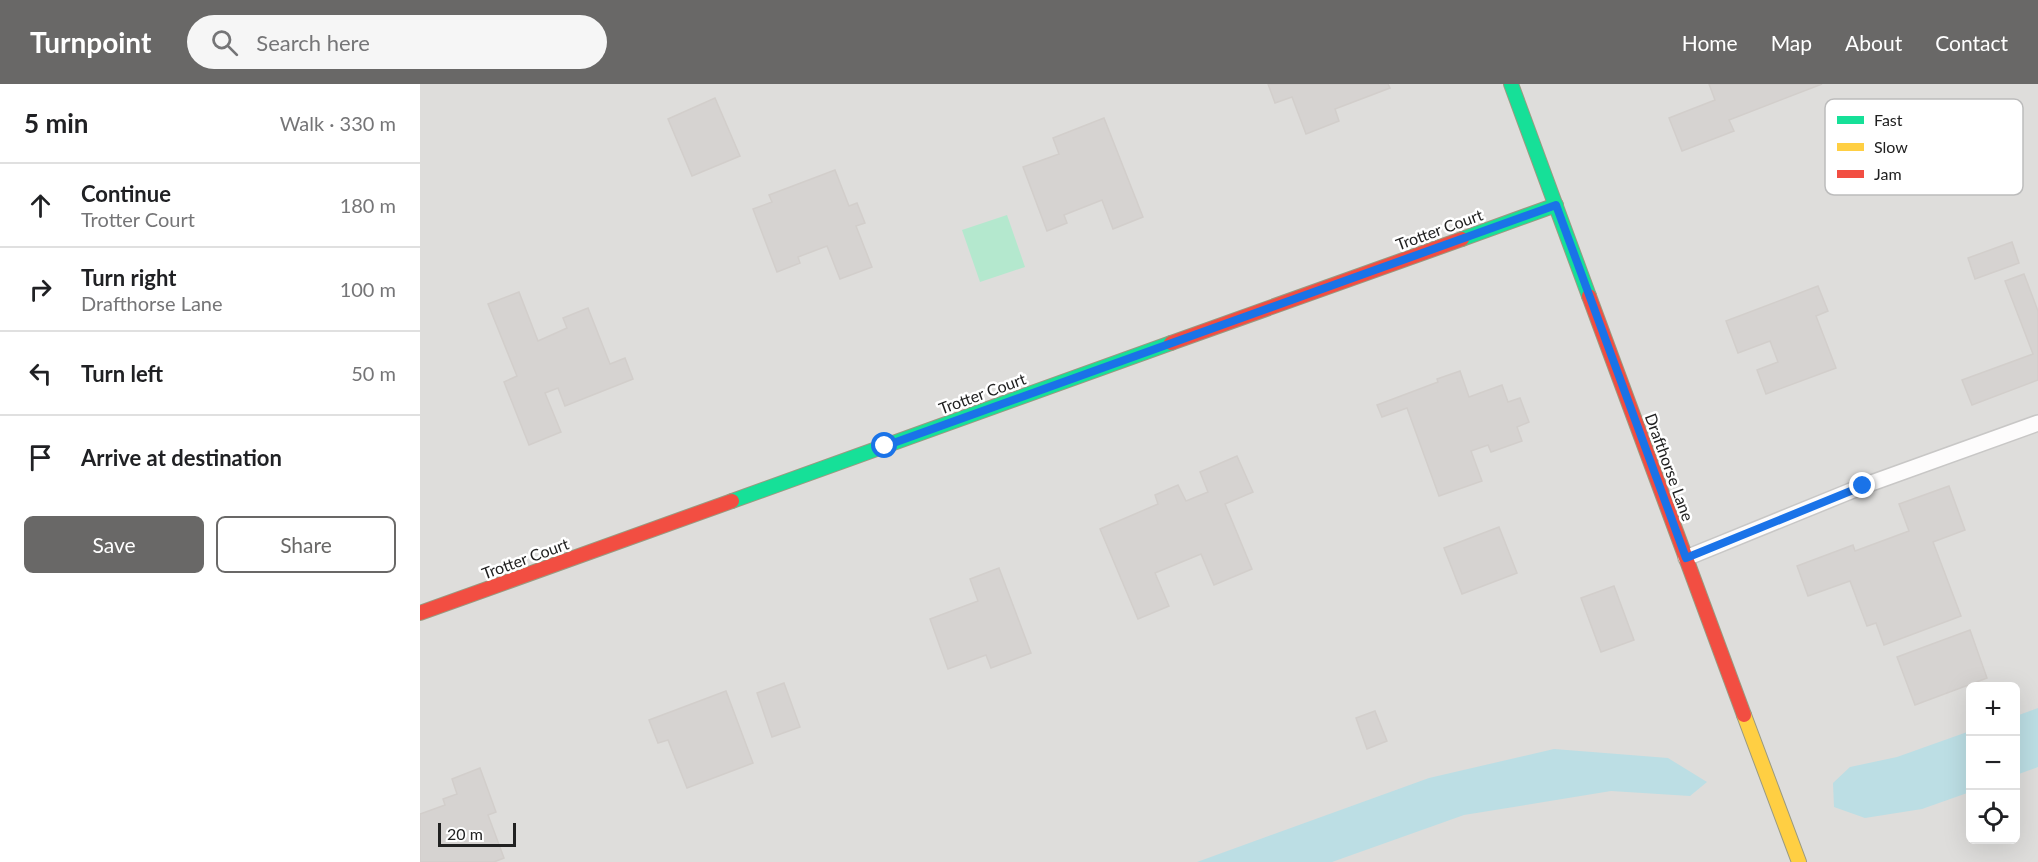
<!DOCTYPE html>
<html lang="en">
<head>
<meta charset="utf-8">
<style>
  :root { --surface:#fff; --page:#f6f6f6; --text:#202124; --muted:#757577; --line:#e0e0e0; --accent:#696867 }
  body { margin:0; font-family:Lato,sans-serif; background:var(--page); color:var(--text) }
  .controls { position:absolute; right:18px; bottom:18px; display:grid; overflow:hidden; border-radius:9px; box-shadow:0 6px 24px #0002 }
  .controls button { width:54px; height:54px; display:grid; place-items:center; padding:0; border:0; border-bottom:2px solid var(--line); background:var(--surface); color:var(--text); font:30px sans-serif }
  .scale { position:absolute; left:18px; bottom:15px; width:78px; box-sizing:border-box; padding-left:6px; border:3px solid #212121; border-top:0; font-size:16px; line-height:21px; white-space:nowrap; color:#212121; -webkit-text-stroke:4px #fff; paint-order:stroke }
  .stop { position:absolute; width:18px; height:18px; margin:-14px; border:4px solid #1a73e8; border-radius:50%; background:#fff }
  .stop.end { background:#1a73e8; border-color:#fff; box-shadow:0 2px 6px #0008 }
  .list { margin:0; padding:0; list-style:none }
  h2 { display:flex; justify-content:space-between; align-items:center; height:78px; margin:0; padding:0 24px; font-size:26px }
  h2 small { font-size:20px; font-weight:400; color:var(--muted) }
  .list li { display:grid; grid-template-columns:39px 1fr auto; gap:18px; align-items:center; box-sizing:border-box; height:84px; padding:0 24px; border-top:2px solid var(--line) }
  .list b { display:block; font-size:22px; white-space:nowrap }
  .list p { margin:0; font-size:20px; white-space:nowrap; color:var(--muted) }
  .list em { font-size:20px; font-style:normal; color:var(--muted) }
  .actions { display:flex; gap:12px; padding:18px 24px }
  .actions a { flex:1; padding:14px 0; border:2px solid var(--accent); border-radius:9px; text-align:center; font-size:21px; color:var(--accent) }
  .actions .main { background:var(--accent); color:#fff }
  .icon { flex:none; width:33px; height:33px; fill:none; stroke:currentColor; stroke-width:2; stroke-linecap:round; stroke-linejoin:round }
  .map { position:relative; flex:none; width:1618px; height:778px; overflow:hidden }
  header { display:flex; align-items:center; gap:36px; box-sizing:border-box; height:84px; padding:0 30px; background:var(--accent); color:#fff }
  header strong { font-size:28px }
  nav { display:flex; gap:33px; margin-inline-start:auto; font-size:21px }
  .search { width:420px; height:54px; background:var(--page); display:flex; align-items:center; gap:15px; box-sizing:border-box; padding:0 21px; border-radius:33px; color:var(--muted); font-size:22px }
  main { display:flex }
  aside { flex:1; background:var(--surface) }
  .map>svg:first-child { display:block }
  .residential { fill:#dedddb; fill-rule:evenodd }
  .pitch { fill:#b4e8ce }
  .water { fill:#bcdee4 }
  .building { fill:#d6d3d1; stroke:#d2cecb; stroke-width:1.5 }
  .lines { fill:none; stroke-linecap:round; stroke-linejoin:round }
  .lane-casing { stroke:#c8c7c6; stroke-width:18 }
  .fast-casing { stroke:#9a9a80; stroke-width:16 }
  .slow-casing { stroke:#9a9a80; stroke-width:16 }
  .jam-casing { stroke:#9a9a80; stroke-width:16 }
  .lane { stroke:#fdfcfc; stroke-width:15 }
  .fast { stroke:#16e098; stroke-width:14 }
  .slow { stroke:#ffcf43; stroke-width:14 }
  .jam { stroke:#f24e42; stroke-width:14 }
  .route { stroke:#1a73e8; stroke-width:8 }
  .labels { text-anchor:middle; dominant-baseline:central; stroke-width:5; stroke-linejoin:round; paint-order:stroke }
  .street-label { font-size:16px; fill:#212121; stroke:#fff }
  .key { fill:#fff; stroke:#bcbcbc; stroke-width:1.5 }
  .key-label { font-size:16px; fill:#212121 }
</style>
</head>
<body>
<header>
<strong>Turnpoint</strong>
<div class="search"><svg class="icon" aria-label="search" viewBox="0 0 24 24"><circle cx="10" cy="10" r="6"/><path d="M15 15l6 6"/></svg>Search here</div>
<nav><a>Home</a><a>Map</a><a>About</a><a>Contact</a></nav>
</header>
<main>
<aside>
<h2>5 min<small>Walk · 330 m</small></h2>
<ul class="list">
<li><svg class="icon" aria-label="ahead" viewBox="0 0 24 24"><path d="M12 20V5M6 11l6-6 6 6"/></svg><div><b>Continue</b><p>Trotter Court</p></div><em>180 m</em></li>
<li><svg class="icon" aria-label="right" viewBox="0 0 24 24"><path d="M7 20v-9h11M14 6l5 5-5 5"/></svg><div><b>Turn right</b><p>Drafthorse Lane</p></div><em>100 m</em></li>
<li><svg class="icon" aria-label="left" viewBox="0 0 24 24"><path d="M17 20v-9H6M10 6l-5 5 5 5"/></svg><div><b>Turn left</b></div><em>50 m</em></li>
<li><svg class="icon" aria-label="arrive" viewBox="0 0 24 24"><path d="M6 21V4h12l-3 4 3 4H6"/></svg><div><b>Arrive at destination</b></div></li>
</ul>
<div class="actions"><a class="main">Save</a><a>Share</a></div>
</aside>
<div class="map">
<svg width="1618" height="778" viewBox="0 0 1618 778">
  <rect width="100%" height="100%" fill="#efedea"/>
  <!-- residential -->
  <path class="residential" d="M0,0h1618v778h-1618zM1550,602h46v154h-46z"/>
  <!-- pitch -->
  <path class="pitch" d="M587,131l18,52 -45,15 -18,-52z"/>
  <!-- water -->
  <g class="water">
    <path d="M1618,624v59l-22,8v-59z"/>
    <path d="M1550,647v61l-48,17 -57,9 -31,-11 -1,-24 17,-16 47,-10z"/>
    <path d="M1134,665l114,9 39,24 -17,14 -79,-5 -147,24 -132,47h-135l232,-84z"/>
  </g>
  <!-- building -->
  <g class="building">
    <path d="M848,0h120l2,4 -55,21 4,12 -33,13 -14,-37 -17,6z"/>
    <path d="M1289,0h113l-93,36 5,11 -52,20 -13,-33 46,-18z"/>
    <path d="M295,14l25,58 -48,20 -24,-57z"/>
    <path d="M684,34l39,99 -30,12 -11,-29 -38,15 3,8 -20,8 -24,-64 36,-13 -6,-16z"/>
    <path d="M415,86l14,36 8,-3 8,20 -9,3 16,41 -32,12 -13,-33 -29,11 2,6 -23,9 -24,-63 19,-7 -3,-7z"/>
    <path d="M1592,158l7,21 -44,16 -7,-21z"/>
    <path d="M1604,190l14,37v69l-66,25 -10,-25 71,-26 -28,-73z"/>
    <path d="M1398,202l10,25 -12,5 20,52 -70,26 -9,-24 21,-8 -8,-21 -32,12 -12,-32z"/>
    <path d="M99,208l19,49 29,-13 -4,-10 25,-10 22,56 15,-6 8,21 -68,27 -7,-18 -13,5 16,39 -32,13 -25,-63 13,-6 -29,-72z"/>
    <path d="M1040,287l9,26 33,-12 6,17 12,-4 9,24 -12,5 5,14 -31,11 -3,-7 -17,6 11,30 -43,15 -32,-88 -25,9 -5,-12 61,-23 -1,-3z"/>
    <path d="M817,372l16,36 -28,12 27,65 -38,16 -13,-31 -46,19 14,33 -31,13 -38,-90 58,-25 -3,-9 23,-10 8,16 22,-9 -8,-20z"/>
    <path d="M1529,402l16,44 -32,12 28,74 -77,29 -8,-22 -9,3 -17,-45 -42,15 -11,-30 56,-21 2,6 54,-20 -10,-27z"/>
    <path d="M1079,443l18,46 -55,21 -18,-46z"/>
    <path d="M579,484l32,85 -40,15 -5,-13 -38,14 -18,-50 48,-18 -8,-22z"/>
    <path d="M1194,502l20,54 -33,12 -20,-54z"/>
    <path d="M1550,546l17,48 -72,27 -18,-48z"/>
    <path d="M364,599l16,44 -28,10 -15,-44z"/>
    <path d="M306,607l27,72 -66,25 -19,-48 -10,3 -9,-23z"/>
    <path d="M955,627l12,30 -20,8 -11,-31z"/>
    <path d="M60,684l16,44 -8,3 16,43 -10,4h-74v-48l25,-9 -2,-6 14,-5 -5,-15z"/>
  </g>
  <g class="lines">
    <defs>
      <path id="lane" d="M1266,474l177,-72 175,-63"/>
      <g id="fast">
        <path d="M1091,0l78,212"/>
        <path d="M1042,155l94,-34"/>
        <path d="M312,417l439,-158"/>
      </g>
      <path id="slow" d="M1324,631l55,147"/>
      <g id="jam">
        <path d="M1169,212l155,419"/>
        <path d="M751,259l291,-104"/>
        <path d="M0,529l312,-112"/>
      </g>
    </defs>
    <!-- lane casing -->
    <use href="#lane" class="lane-casing"/>
    <!-- fast casing -->
    <use href="#fast" class="fast-casing"/>
    <!-- slow casing -->
    <use href="#slow" class="slow-casing"/>
    <!-- jam casing -->
    <use href="#jam" class="jam-casing"/>
    <!-- lane -->
    <use href="#lane" class="lane"/>
    <!-- fast -->
    <use href="#fast" class="fast"/>
    <!-- slow -->
    <use href="#slow" class="slow"/>
    <!-- jam -->
    <use href="#jam" class="jam"/>
  </g>
  <g class="lines">
    <!-- route -->
    <path class="route" d="M465,362l671,-241 130,353 177,-72"/>
  </g>
  <g class="labels">
    <!-- street labels -->
    <g class="street-label">
      <text transform="translate(1019 145) rotate(-20)">Trotter Court</text>
      <text transform="translate(562 309) rotate(-20)">Trotter Court</text>
      <text transform="translate(1250 383) rotate(70)">Drafthorse Lane</text>
      <text transform="translate(105 474) rotate(-20)">Trotter Court</text>
    </g>
  </g>
  <!-- legend -->
  <rect x="1405" y="15" width="198" height="96" rx="9" class="key"/>
  <rect x="1417" y="32" width="27" height="8" fill="#16e098"/>
  <rect x="1417" y="59" width="27" height="8" fill="#ffcf43"/>
  <rect x="1417" y="86" width="27" height="8" fill="#f24e42"/>
  <g class="key-label">
    <text x="1454" y="42">Fast</text>
    <text x="1454" y="69">Slow</text>
    <text x="1454" y="96">Jam</text>
  </g>
</svg>
<div class="controls">
<button>+</button>
<button>−</button>
<button><svg class="icon" aria-label="locate" viewBox="0 0 24 24"><circle cx="12" cy="12" r="6"/><path d="M12 2v4M12 18v4M2 12h4M18 12h4"/></svg></button>
</div>
<div class="scale">20 m</div>
<div class="stop" style="left:465px;top:362px"></div>
<div class="stop end" style="left:1443px;top:402px"></div>
</div>
</main>
</body>
</html>
